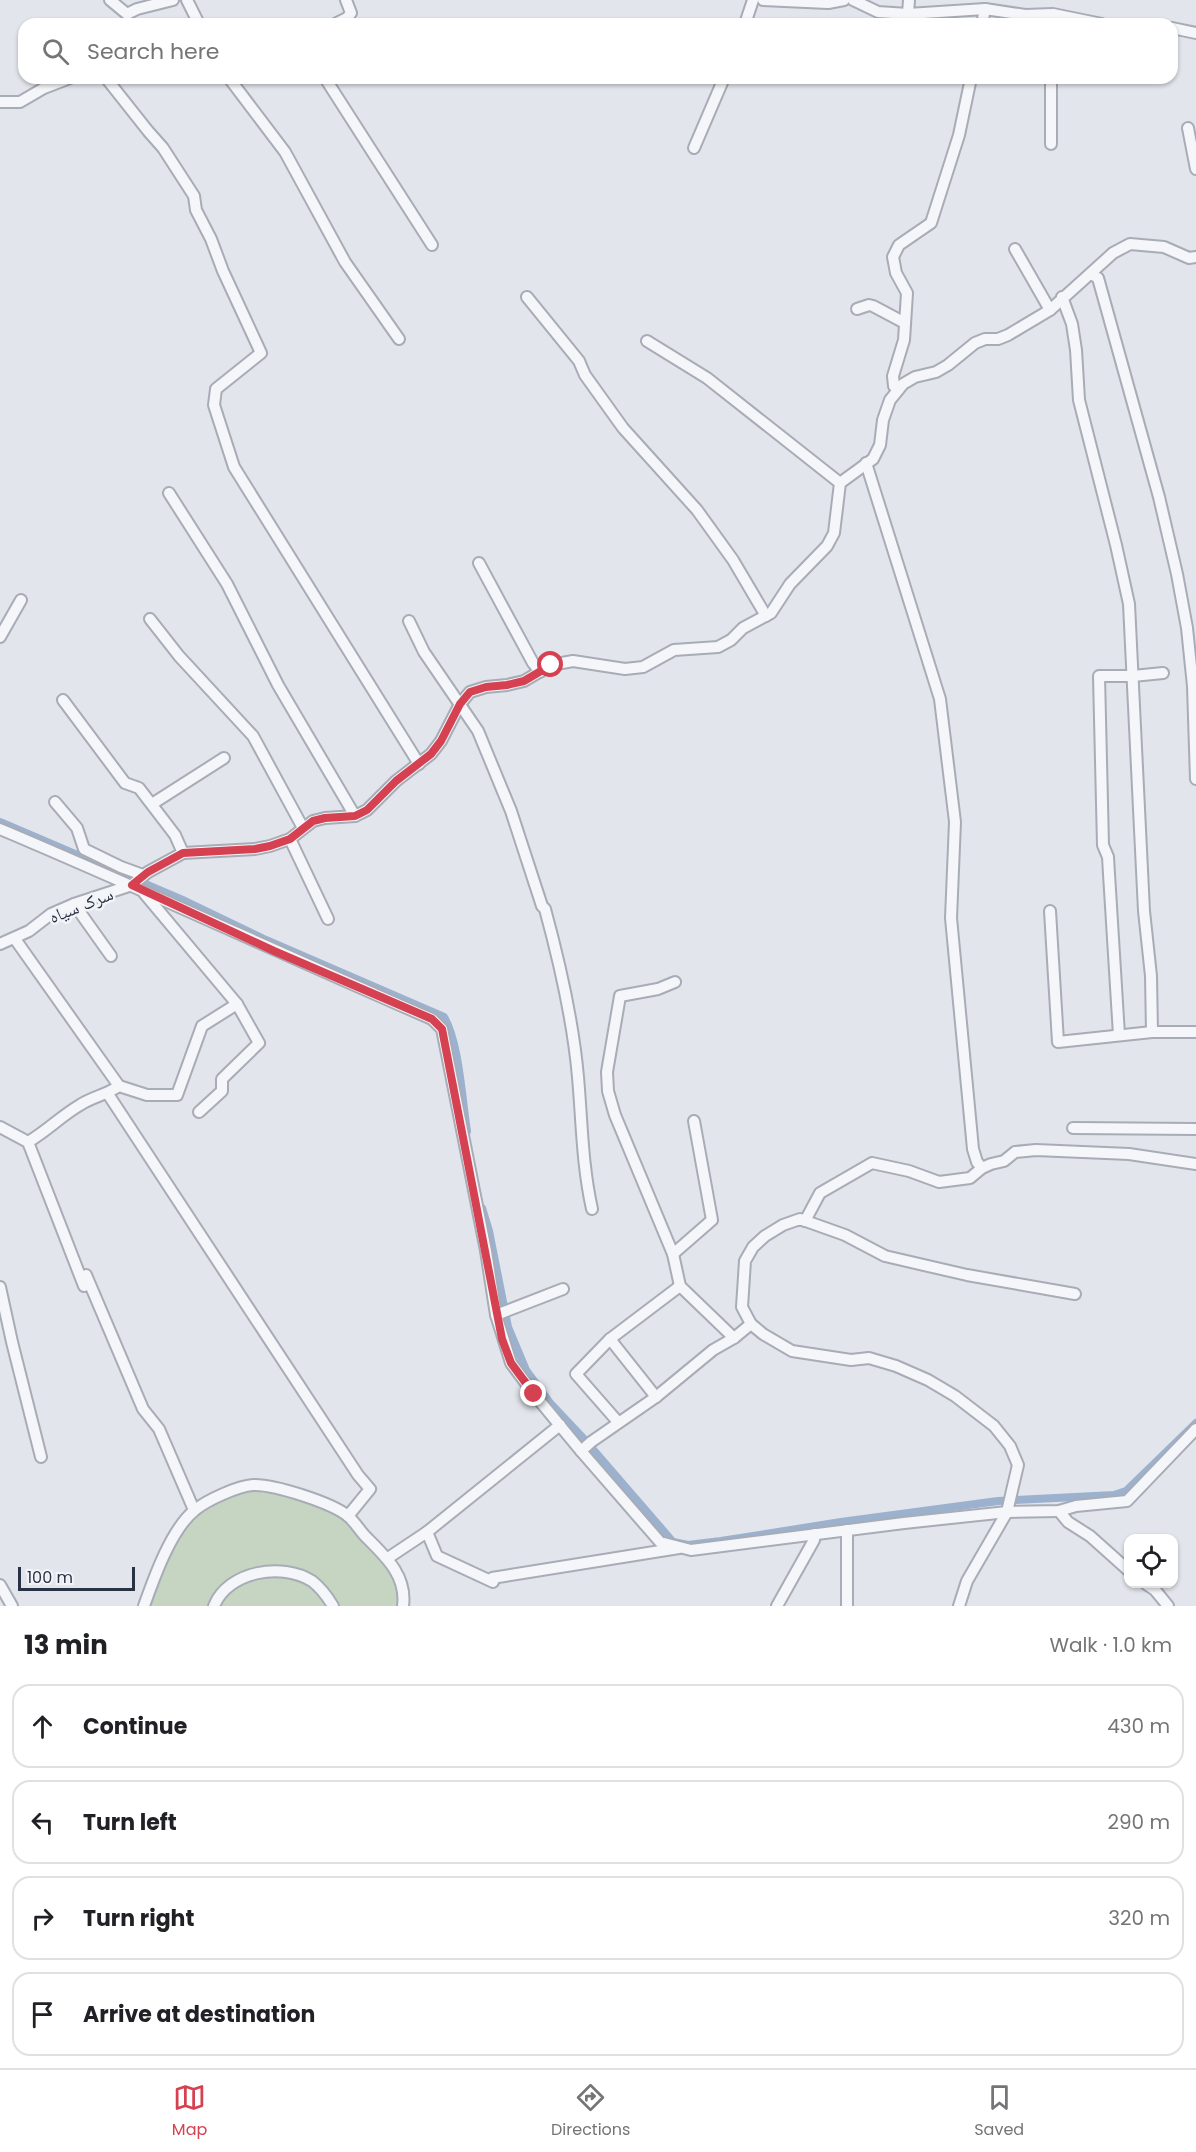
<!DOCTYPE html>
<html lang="en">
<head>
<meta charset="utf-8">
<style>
  :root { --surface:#fff; --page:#f2f2f2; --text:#202124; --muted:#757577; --line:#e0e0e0; --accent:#d64151 }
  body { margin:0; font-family:Poppins,"Noto Naskh Arabic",sans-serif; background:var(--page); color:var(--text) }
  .controls { position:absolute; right:18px; bottom:18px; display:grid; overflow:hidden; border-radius:12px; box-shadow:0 2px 4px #0004 }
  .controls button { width:54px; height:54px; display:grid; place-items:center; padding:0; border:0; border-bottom:2px solid var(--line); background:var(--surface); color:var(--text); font:30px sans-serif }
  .scale { position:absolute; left:18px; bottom:15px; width:117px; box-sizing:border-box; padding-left:6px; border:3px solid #293244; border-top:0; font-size:16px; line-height:21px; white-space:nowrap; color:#293244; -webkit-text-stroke:4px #f2f4f8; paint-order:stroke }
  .stop { position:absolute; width:18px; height:18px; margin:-14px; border:4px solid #d64151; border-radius:50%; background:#fff }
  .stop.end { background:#d64151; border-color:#fff; box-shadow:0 2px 6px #0008 }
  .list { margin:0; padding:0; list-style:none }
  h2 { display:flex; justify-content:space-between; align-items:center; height:78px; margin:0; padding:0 24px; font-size:26px }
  h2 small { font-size:20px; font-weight:400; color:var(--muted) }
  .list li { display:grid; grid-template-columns:39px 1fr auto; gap:18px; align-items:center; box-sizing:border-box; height:84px; margin:0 12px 12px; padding:0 12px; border:2px solid var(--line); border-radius:18px }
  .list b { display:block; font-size:22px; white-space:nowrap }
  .list em { font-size:20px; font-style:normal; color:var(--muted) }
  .icon { flex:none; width:33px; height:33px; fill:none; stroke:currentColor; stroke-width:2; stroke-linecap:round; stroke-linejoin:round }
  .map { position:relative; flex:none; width:1196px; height:1606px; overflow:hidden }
  .search { position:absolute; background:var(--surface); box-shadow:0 2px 4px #0004; left:18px; right:18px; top:18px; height:66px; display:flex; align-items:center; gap:15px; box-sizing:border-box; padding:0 21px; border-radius:18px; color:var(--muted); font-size:22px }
  .sheet { height:462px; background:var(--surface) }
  nav { display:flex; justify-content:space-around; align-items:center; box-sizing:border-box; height:84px; border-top:2px solid var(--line); background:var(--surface); font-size:16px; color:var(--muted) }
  nav a { display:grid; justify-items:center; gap:3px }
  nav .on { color:var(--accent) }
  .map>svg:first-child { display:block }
  .green { fill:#c6d5c2 }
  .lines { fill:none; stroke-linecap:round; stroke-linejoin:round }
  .stream { stroke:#9bb1cd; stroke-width:2 }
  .canal { stroke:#9bb1cd; stroke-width:8 }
  .minor-casing { stroke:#a7acb6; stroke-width:14 }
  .minor { stroke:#f5f6f9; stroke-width:10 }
  .route { stroke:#d64151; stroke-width:8 }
  .labels { text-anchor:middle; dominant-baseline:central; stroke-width:5; stroke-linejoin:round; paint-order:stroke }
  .street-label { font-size:18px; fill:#293244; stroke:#f2f4f8 }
</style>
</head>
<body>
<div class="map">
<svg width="1196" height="1606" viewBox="0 0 1196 1606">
  <rect width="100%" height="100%" fill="#e2e5eb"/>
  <!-- green -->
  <path class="green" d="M253,1485l73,18 62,55 15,48h-259l9,-26 41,-70z"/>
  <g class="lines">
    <!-- stream -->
    <path class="stream" d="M903,21l56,-5"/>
    <!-- canal -->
    <g class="canal">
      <path d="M0,822l185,79 81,39 178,77c15,25 18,83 23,114"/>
      <path d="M482,1208l7,23 19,96 18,43 24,33 34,36 89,103 15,3 33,-4 120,-19 157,-21 116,-6 12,-4 70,-68"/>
    </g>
    <defs>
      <g id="minor">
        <path d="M110,0l17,14 10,-5 36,-9"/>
        <path d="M187,0l12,24"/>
        <path d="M763,0l65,3 16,-3"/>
        <path d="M853,0l25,12 30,2 77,-5 40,6 28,-1 49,10"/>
        <path d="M908,14l1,-14"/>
        <path d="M335,24l12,-6 4,-5 -5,-13"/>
        <path d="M745,24l8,-24"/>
        <path d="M982,24l3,-15"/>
        <path d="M1172,28l24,5"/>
        <path d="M106,78l42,53 15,17 31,48 2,14 15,29 12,32 38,82 -45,36 -2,16 20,62 185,297"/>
        <path d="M229,78l56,74 60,110 54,77"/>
        <path d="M325,78l107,167"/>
        <path d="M1051,78v66"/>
        <path d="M0,102h20l24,-14 26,-10"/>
        <path d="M1188,128l8,41"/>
        <path d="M694,148l30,-70"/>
        <path d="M1015,249l35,61"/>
        <path d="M1091,274l7,4 61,219 18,77 10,54 6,58 3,93"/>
        <path d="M527,297l52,64 6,14 38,53 74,82 36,50 33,56"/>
        <path d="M1062,297l10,27 4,26 3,50 37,145 13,59 15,307 7,65 1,56"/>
        <path d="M857,309l12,-4 4,1 32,17"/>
        <path d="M647,341l60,37 133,105"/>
        <path d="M898,390l-4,-4 -1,-10 11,-36 3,-47 -11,-20 -3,-16 6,-12 32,-22 28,-88 12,-57"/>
        <path d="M866,463l74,236 15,123 -4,96 22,231 4,13 5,6"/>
        <path d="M169,493l58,91 51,101 77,131"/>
        <path d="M479,563l54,100 7,9"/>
        <path d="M150,619l29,37 74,80 50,92"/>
        <path d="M409,621l15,31 54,79 33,80 31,95 3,3c15,55 28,111 33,168 4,45 4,87 14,132"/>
        <path d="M0,637l21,-37"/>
        <path d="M63,700l62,83 14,5 36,47 8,18"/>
        <path d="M55,802l22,26 7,21 37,18 22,8"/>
        <path d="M152,804l72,-46"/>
        <path d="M0,829c145,61 288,128 432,190l10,10 44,222 10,64 15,48 23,31 47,57 79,91 31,8 213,-27 103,-11 52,-1 17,-5 51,-5 69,-72"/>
        <path d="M290,839l38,80"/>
        <path d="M144,893l93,111 22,39 -37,36v12l-23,21"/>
        <path d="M74,904l37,52"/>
        <path d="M1050,911l8,131 94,-10h44"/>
        <path d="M15,939l104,147c-13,9 -27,11 -39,19 -19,11 -33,26 -52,37"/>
        <path d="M0,944l29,-13 22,-17 23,-10 58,-19 16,-13 35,-19 72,-4 15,-3 20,-7 23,-18 12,-3 30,-2 12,-6 29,-29 35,-27 10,-13 19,-37 10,-12 16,-5 21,-2 17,-4 27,-16 22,-4 52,8 18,-2 31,-17 44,-3 13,-7 12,-12 28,-15 19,-29 37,-38 7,-13 6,-50 33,-24 7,-14 3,-25 7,-20 13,-16 12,-7 21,-5 12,-7 27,-22 10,-4h13l10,-4 42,-25 63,-57 17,-9 34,3 25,11 7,-1"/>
        <path d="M675,982l-17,7 -38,7 -13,76 1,19 7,24 58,139 7,32 54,52"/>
        <path d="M1119,1035l-10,-161 -1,-17 -5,-12 -4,-169h34l30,-3"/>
        <path d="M119,1086l28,9h30l25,-69 35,-22"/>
        <path d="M108,1094l250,381 12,14 -22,27"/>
        <path d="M0,1127l28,15 56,144"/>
        <path d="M1073,1128l123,1"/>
        <path d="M805,1221l15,-28 52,-30 37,8 30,11 31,-4 12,-10 9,-4 13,-3 11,-9 21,-2 93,4 67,10"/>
        <path d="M673,1254l39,-34 -18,-99"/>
        <path d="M86,1275l57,134 16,20 35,81"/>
        <path d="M0,1287l12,55 29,115"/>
        <path d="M496,1315l67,-26"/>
        <path d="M610,1339l46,58"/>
        <path d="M618,1422l-42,-48 34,-35 70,-53"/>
        <path d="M581,1451l10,-9 65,-45 57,-47 21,-12 17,-14"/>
        <path d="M1059,1511l9,11 22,14 38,34"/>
        <path d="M427,1532l133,-107"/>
        <path d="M388,1558l39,-26 10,24 56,26 -1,-4 187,-30"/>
        <path d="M1146,1584l9,6 13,16"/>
        <path d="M0,1585l12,21"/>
        <path d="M144,1606c10,-28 27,-77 51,-96 12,-10 43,-24 58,-25 21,-1 79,18 95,31 7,6 12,15 18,21 20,20 41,39 37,69"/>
        <path d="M214,1606c14,-35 68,-44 98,-25 9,7 15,15 21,25"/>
        <path d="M777,1606l37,-66 1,-6"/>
        <path d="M847,1606v-76"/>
        <path d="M959,1606l8,-25 40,-69 11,-47 -8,-19 -16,-20 -39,-30 -27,-16 -32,-14 -27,-8 -18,2 -59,-9 -29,-17 -12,-10 -9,-17 3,-46 8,-14 12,-11 18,-11 17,-6 45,16 40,21 82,19 108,19"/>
      </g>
    </defs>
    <!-- minor casing -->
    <use href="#minor" class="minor-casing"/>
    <!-- minor -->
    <use href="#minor" class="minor"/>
  </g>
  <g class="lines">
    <!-- route -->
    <path class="route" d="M534,1394l-23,-31 -9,-24 -60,-310 -10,-10 -158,-68 -142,-66 16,-13 35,-19 72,-4 15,-3 20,-7 23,-18 12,-3 30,-2 12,-6 29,-29 35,-27 10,-13 19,-37 10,-12 16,-5 21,-2 17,-4 27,-16"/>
  </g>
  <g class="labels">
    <!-- street labels -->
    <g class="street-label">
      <text transform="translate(81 905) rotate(-22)">سرک سیاه</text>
    </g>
  </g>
</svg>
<div class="controls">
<button><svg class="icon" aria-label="locate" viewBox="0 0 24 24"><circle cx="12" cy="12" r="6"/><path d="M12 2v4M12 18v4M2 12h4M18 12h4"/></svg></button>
</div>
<div class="scale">100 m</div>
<div class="stop" style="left:551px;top:665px"></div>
<div class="stop end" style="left:534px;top:1394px"></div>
<div class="search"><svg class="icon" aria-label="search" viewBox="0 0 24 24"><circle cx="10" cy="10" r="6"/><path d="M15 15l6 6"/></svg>Search here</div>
</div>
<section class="sheet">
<h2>13 min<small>Walk · 1.0 km</small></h2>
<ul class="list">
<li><svg class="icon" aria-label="ahead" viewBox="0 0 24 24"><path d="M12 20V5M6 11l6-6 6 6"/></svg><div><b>Continue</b></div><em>430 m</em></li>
<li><svg class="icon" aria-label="left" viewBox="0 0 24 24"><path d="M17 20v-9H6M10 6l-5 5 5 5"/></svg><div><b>Turn left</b></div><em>290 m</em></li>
<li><svg class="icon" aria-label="right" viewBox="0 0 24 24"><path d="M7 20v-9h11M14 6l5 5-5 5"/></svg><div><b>Turn right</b></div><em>320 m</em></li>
<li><svg class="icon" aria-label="arrive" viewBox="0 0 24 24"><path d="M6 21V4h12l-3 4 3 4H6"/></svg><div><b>Arrive at destination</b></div></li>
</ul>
</section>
<nav>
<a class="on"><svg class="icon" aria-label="map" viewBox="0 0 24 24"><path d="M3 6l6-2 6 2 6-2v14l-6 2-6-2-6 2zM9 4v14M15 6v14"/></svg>Map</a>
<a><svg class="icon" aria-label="directions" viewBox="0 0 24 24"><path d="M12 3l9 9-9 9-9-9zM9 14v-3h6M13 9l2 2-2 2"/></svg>Directions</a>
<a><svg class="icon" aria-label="saved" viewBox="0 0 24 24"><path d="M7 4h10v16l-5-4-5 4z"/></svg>Saved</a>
</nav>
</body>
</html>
